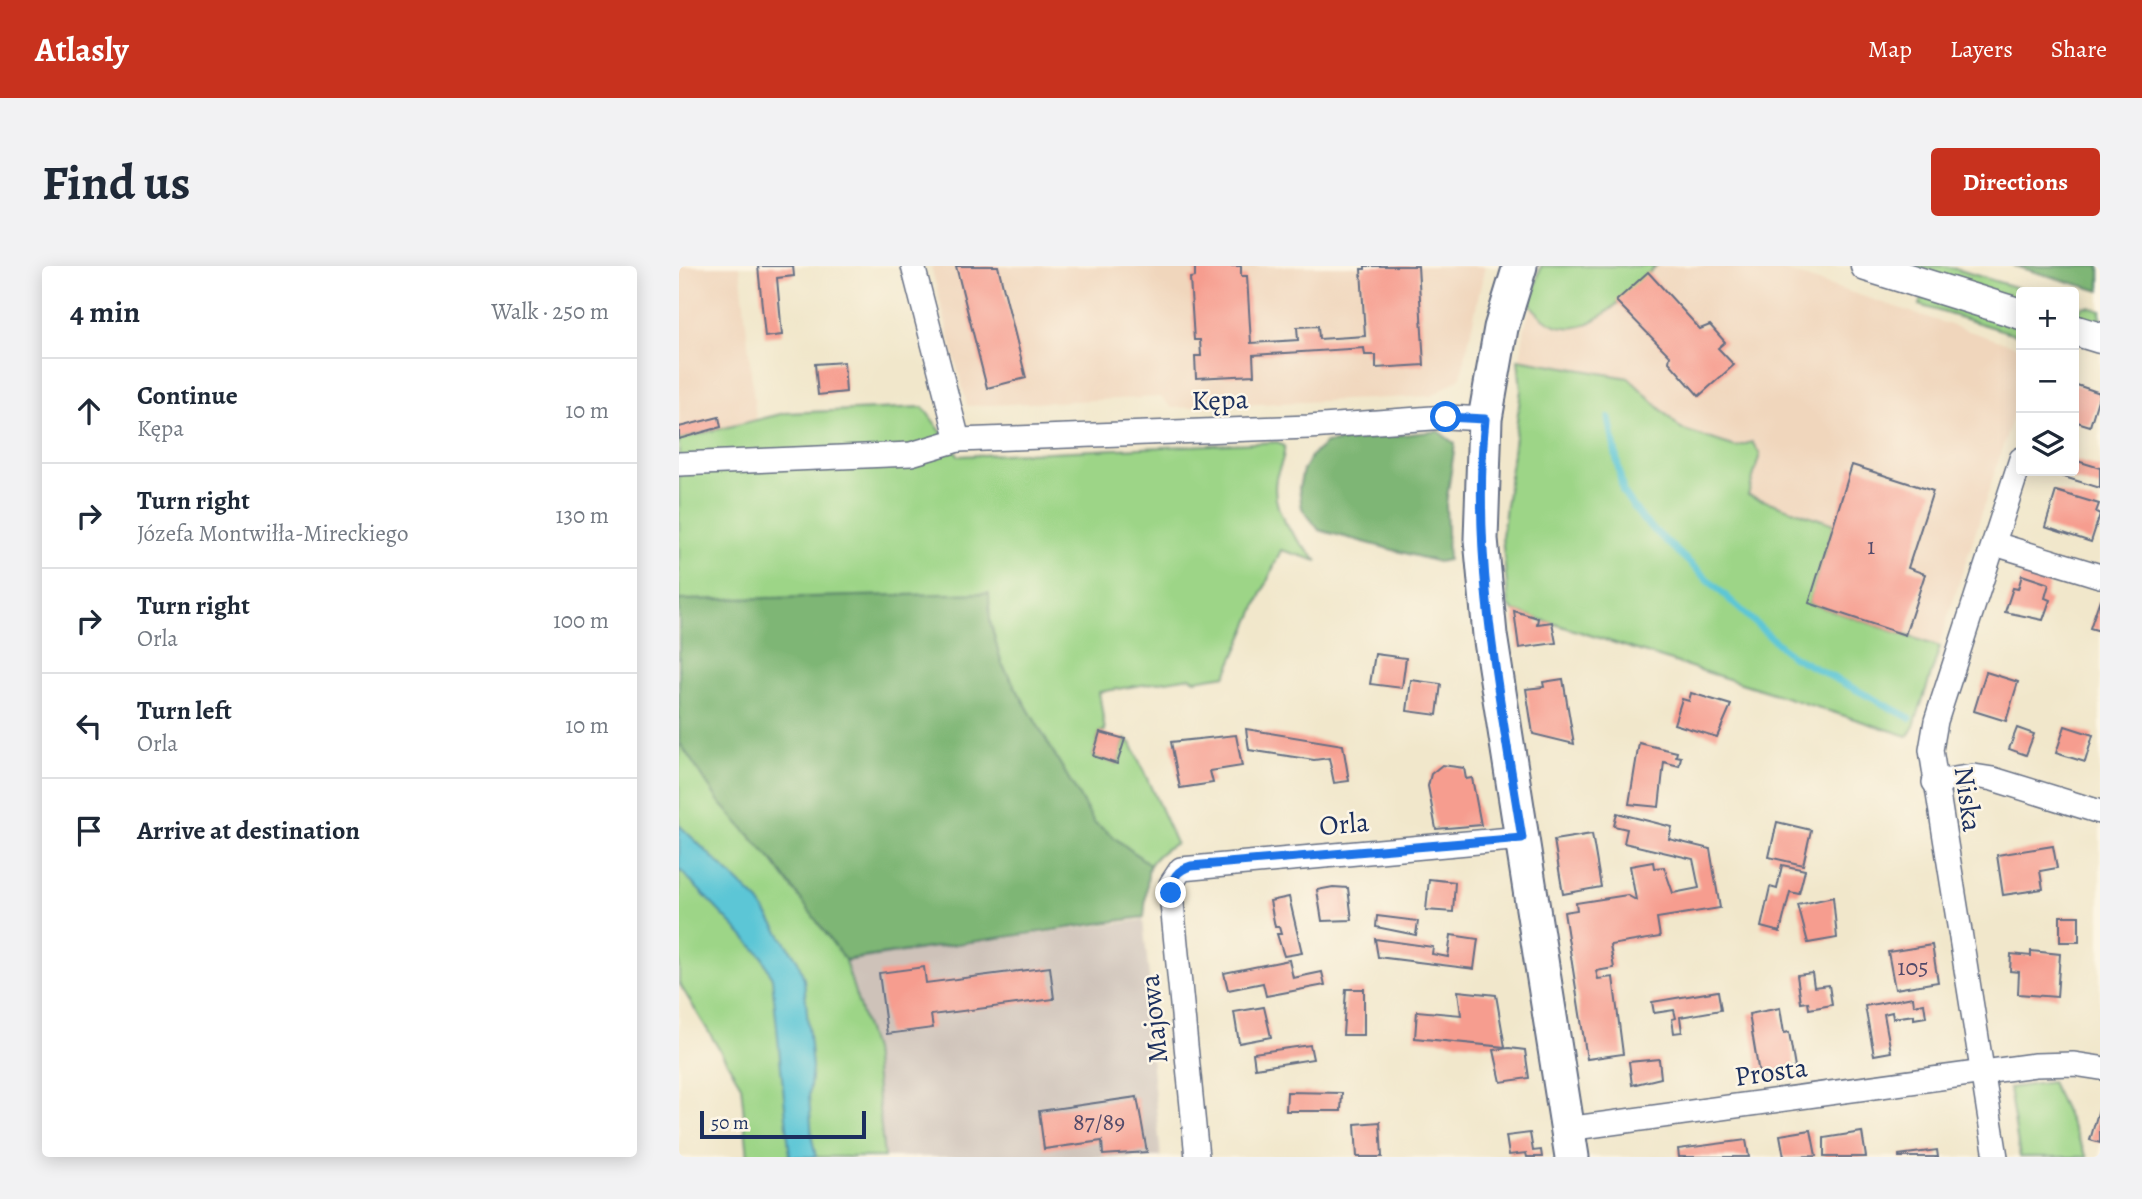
<!DOCTYPE html>
<html lang="en">
<head>
<meta charset="utf-8">
<style>
  :root { --surface:#fff; --page:#f2f2f3; --text:#1f2937; --muted:#747a83; --line:#e0e1e3; --accent:#c8321e }
  body { margin:0; font-family:Alegreya,serif; background:var(--page); color:var(--text) }
  .controls { position:absolute; right:21px; top:21px; display:grid; overflow:hidden; border-radius:7px; box-shadow:0 4px 18px #0003 }
  .controls button { width:63px; height:63px; display:grid; place-items:center; padding:0; border:0; border-bottom:2px solid var(--line); background:var(--surface); color:var(--text); font:35px sans-serif }
  .scale { position:absolute; left:21px; bottom:18px; width:166px; box-sizing:border-box; padding-left:7px; border:4px solid #1b2f5e; border-top:0; font-size:19px; line-height:24px; white-space:nowrap; color:#1b2f5e; -webkit-text-stroke:5px #fcf5e5; paint-order:stroke }
  .stop { position:absolute; width:21px; height:21px; margin:-16px; border:5px solid #1a73e8; border-radius:50%; background:#fff }
  .stop.end { background:#1a73e8; border-color:#fff; box-shadow:0 2px 7px #0008 }
  .list { margin:0; padding:0; list-style:none }
  h2 { display:flex; justify-content:space-between; align-items:center; height:91px; margin:0; padding:0 28px; font-size:30px }
  h2 small { font-size:23px; font-weight:400; color:var(--muted) }
  .list li { display:grid; grid-template-columns:46px 1fr auto; gap:21px; align-items:center; box-sizing:border-box; height:105px; padding:0 28px; border-top:2px solid var(--line) }
  .list b { display:block; font-size:26px; white-space:nowrap }
  .list p { margin:0; font-size:23px; white-space:nowrap; color:var(--muted) }
  .list em { font-size:23px; font-style:normal; color:var(--muted) }
  .icon { flex:none; width:38px; height:38px; fill:none; stroke:currentColor; stroke-width:2; stroke-linecap:round; stroke-linejoin:round }
  .map { position:relative; flex:none; width:1421px; height:891px; overflow:hidden; border-radius:7px }
  header { display:flex; align-items:center; gap:42px; box-sizing:border-box; height:98px; padding:0 35px; background:var(--accent); color:#fff }
  header strong { font-size:33px }
  nav { display:flex; gap:38px; margin-inline-start:auto; font-size:24px }
  .intro { display:flex; align-items:center; justify-content:space-between; box-sizing:border-box; height:168px; padding:0 42px }
  h1 { margin:0; font-size:49px }
  .button { padding:18px 32px; border-radius:7px; background:var(--accent); color:#fff; font-size:24px; font-weight:700 }
  main { display:flex; gap:42px; padding:0 42px }
  aside { flex:1; background:var(--surface); border-radius:7px; box-shadow:0 4px 18px #0003 }
  .map>svg:first-child { display:block }
  .built { fill:#f0d6bc }
  .industrial { fill:#cec2b9 }
  .green { fill:#9dd587; stroke:#5c8272; stroke-width:2 }
  .forest { fill:#7eb674; stroke:#4c7269; stroke-width:2 }
  .water { fill:#5cc6d6; stroke:#3c7a9a; stroke-width:2 }
  .lines { fill:none; stroke-linecap:round; stroke-linejoin:round }
  .stream { stroke:#5cc6d6; stroke-width:7 }
  .building { fill:#f69d8f }
  .minor-casing { stroke:#666f84; stroke-width:26 }
  .tertiary-casing { stroke:#666f84; stroke-width:33 }
  .secondary-casing { stroke:#666f84; stroke-width:37 }
  .minor { stroke:#fff; stroke-width:23 }
  .tertiary { stroke:#fff; stroke-width:30 }
  .secondary { stroke:#fff; stroke-width:33 }
  .route { stroke:#1a73e8; stroke-width:9 }
  .labels { text-anchor:middle; dominant-baseline:central; stroke-width:5; stroke-linejoin:round; paint-order:stroke }
  .number-label { font-size:24px; fill:#524a6a }
  .street-label { font-size:28px; fill:#1b2f5e; stroke:#fcf5e5 }
</style>
</head>
<body>
<header>
<strong>Atlasly</strong>
<nav><a>Map</a><a>Layers</a><a>Share</a></nav>
</header>
<div class="intro"><h1>Find us</h1><a class="button">Directions</a></div>
<main>
<aside>
<h2>4 min<small>Walk · 250 m</small></h2>
<ul class="list">
<li><svg class="icon" aria-label="ahead" viewBox="0 0 24 24"><path d="M12 20V5M6 11l6-6 6 6"/></svg><div><b>Continue</b><p>Kępa</p></div><em>10 m</em></li>
<li><svg class="icon" aria-label="right" viewBox="0 0 24 24"><path d="M7 20v-9h11M14 6l5 5-5 5"/></svg><div><b>Turn right</b><p>Józefa Montwiłła-Mireckiego</p></div><em>130 m</em></li>
<li><svg class="icon" aria-label="right" viewBox="0 0 24 24"><path d="M7 20v-9h11M14 6l5 5-5 5"/></svg><div><b>Turn right</b><p>Orla</p></div><em>100 m</em></li>
<li><svg class="icon" aria-label="left" viewBox="0 0 24 24"><path d="M17 20v-9H6M10 6l-5 5 5 5"/></svg><div><b>Turn left</b><p>Orla</p></div><em>10 m</em></li>
<li><svg class="icon" aria-label="arrive" viewBox="0 0 24 24"><path d="M6 21V4h12l-3 4 3 4H6"/></svg><div><b>Arrive at destination</b></div></li>
</ul>
</aside>
<div class="map">
<svg width="1421" height="891" viewBox="0 0 1421 891">
  <rect width="100%" height="100%" fill="#fcf5e5"/>
  <filter id="ink" filterUnits="userSpaceOnUse"><feTurbulence type="fractalNoise" baseFrequency=".0143" numOctaves="2"/><feDisplacementMap in="SourceGraphic" scale="14" xChannelSelector="R" yChannelSelector="G"/><feConvolveMatrix kernelMatrix="1 2 1 2 8 2 1 2 1" color-interpolation-filters="sRGB"/></filter>
  <filter id="wash" filterUnits="userSpaceOnUse"><feTurbulence type="fractalNoise" baseFrequency=".00686" numOctaves="4" result="noise"/><feDisplacementMap in="SourceGraphic" scale="28" xChannelSelector="R" yChannelSelector="G"/><feGaussianBlur stdDeviation="1.57" result="paint"/><feColorMatrix in="noise" values="0 0 0 0 0 0 0 0 0 0 0 0 0 0 0 0 0 1.4 0 .05"/><feComposite in="paint" operator="in"/></filter>
  <g filter="url(#wash)">
    <rect width="100%" height="100%" fill="#f1e7cb"/>
    <!-- built -->
    <g class="built">
      <path d="M0,0h61l16,153 -77,20z"/>
      <path d="M252,0h554l-24,111 -29,19 -260,12 -11,-11 -194,9z"/>
      <path d="M864,0h227l251,82v43l-86,266 -144,-45 -111,-181 -160,-71 5,-34z"/>
    </g>
    <!-- industrial -->
    <path class="industrial" d="M464,654l12,115 -6,2 12,120h-277l-11,-107 -28,-90z"/>
    <!-- green -->
    <g class="green">
      <path d="M862,0h115c-35,33 -82,96 -126,38z"/>
      <path d="M1224,0h43l85,26h-10v10z"/>
      <path d="M1247,31l95,29v10l-102,-31 2,-6z"/>
      <path d="M1409,40l12,4v13l-25,-8 7,-8z"/>
      <path d="M839,93l111,19 52,51 55,18 16,-5 8,12 -12,41 86,29 -25,79 131,44 -26,79 -6,10 -394,-125 -5,-5 -7,-69 19,-147z"/>
      <path d="M244,141l36,49 319,-14 6,4c2,11 -6,22 -8,33 -6,34 20,61 42,82l-37,-11 -55,125 -31,5 -5,-3 -91,15 6,39 -5,1 -7,24 24,8 8,-25 6,4 45,100c-37,20 -29,34 -32,72l-299,46 28,89 11,107h-136l-7,-72 -62,-102v-544l106,-26z"/>
      <path d="M1372,816l36,75h-67l-11,-69z"/>
    </g>
    <!-- forest -->
    <g class="forest">
      <path d="M1335,0h86v25z"/>
      <path d="M759,165l17,13 -9,60 2,56 -10,2 -119,-32 -17,-22 -3,-20 4,-18 9,-15 14,-12z"/>
      <path d="M310,327l1,28 12,43 92,158 55,42 -5,53 -299,43 -73,-100 -52,-57 -41,-61v-142z"/>
    </g>
    <!-- water -->
    <path class="water" d="M0,559l80,77 39,59 6,18 8,89 -3,27 3,44 4,18h-26l-18,-179 -10,-22 -83,-87z"/>
    <g class="lines">
      <!-- stream -->
      <path class="stream" d="M930,152l14,74 20,28 147,135 120,63"/>
    </g>
    <g id="blocks">
      <!-- building -->
      <g class="building">
        <path d="M79,0h35l1,10 -17,2 5,57 -17,2z"/>
        <path d="M277,0h42l28,112 -39,10z"/>
        <path d="M516,0h46v10h6l4,67 47,-3 -1,-13 21,-1 1,13 46,-3 -4,-67h4v-3h53l6,99 -48,3v-13h-11l-1,-7 -111,7 1,20 -58,3 -1,-22h6l-1,-16h-6l-4,-62 5,-1z"/>
        <path d="M969,6l52,57 10,-4 15,17 -7,6 16,17 -35,31 -30,-34 1,-6 -54,-55z"/>
        <path d="M165,96l2,30 -28,3 -3,-31z"/>
        <path d="M1395,118l26,9 -10,33 -16,-5z"/>
        <path d="M40,151l2,10 -42,12v-12z"/>
        <path d="M1395,194l26,8v20l-49,-15 23,-2z"/>
        <path d="M1173,199l81,26 -25,77 17,6 -20,61 -96,-32z"/>
        <path d="M1377,225l43,13 -3,8 4,2 -9,28 -46,-15z"/>
        <path d="M1343,309l27,9 -4,14 5,2 -7,20 -38,-8 8,-24 5,1z"/>
        <path d="M1421,333v32l-10,-3z"/>
        <path d="M835,345l24,7 -1,6 15,-2 4,21 -37,5z"/>
        <path d="M696,388l31,4 -4,30 -32,-4z"/>
        <path d="M1307,406l32,10 -12,39 -32,-10z"/>
        <path d="M884,413l11,65 -41,-10 -7,-45 18,-2 -1,-5z"/>
        <path d="M732,414l30,4 -4,31 -30,-4z"/>
        <path d="M1012,427l40,12 -14,32 -43,-13 8,-25 7,2z"/>
        <path d="M1386,460l28,9 -8,27 -29,-9z"/>
        <path d="M1338,462l17,6 -8,21 -17,-6z"/>
        <path d="M567,463l97,16 6,36 -15,2 -5,-25 -15,2 -65,-10z"/>
        <path d="M421,466l25,7 -8,25 -24,-8z"/>
        <path d="M557,469l6,31 -32,5 3,12 -33,5 -9,-46z"/>
        <path d="M960,477l38,9 -1,4 5,1 -2,9 -15,-4 -5,45 -30,-3z"/>
        <path d="M763,499l22,3 2,11 6,-1 9,47 -45,4 -8,-43 3,-12z"/>
        <path d="M938,547l55,14 -3,12 41,10 10,59 -63,10 3,19 -50,8 4,23 -18,3 2,8 15,-2 10,77 -36,5 -23,-147 13,-2 -1,-7 51,-8 9,5 -6,-34 23,-4 1,6 10,-1 9,26 26,-5 -6,-29 -69,-16 3,-14 -13,-3z"/>
        <path d="M1098,556l34,8 -8,35 -34,-8z"/>
        <path d="M913,568l9,53 -38,7 -9,-54z"/>
        <path d="M1374,580l4,22 -17,3 3,18 -40,6 -6,-40z"/>
        <path d="M1103,599l23,5 -6,24 -9,-2 -10,40 -19,-5 9,-40 7,2z"/>
        <path d="M750,613l26,3 -2,30 -27,-2z"/>
        <path d="M654,621l15,1 4,32 -30,1 -5,-31z"/>
        <path d="M610,631l13,56 -18,3 -7,-22h4l-2,-7h-4l-5,-26z"/>
        <path d="M1154,631l4,41 -29,5 -10,-38z"/>
        <path d="M698,650l41,5 -2,14 -40,-8z"/>
        <rect x="1381" y="650" width="19" height="26"/>
        <path d="M772,669l27,4 -4,30 -96,-12 -3,-18 58,8 -1,7 16,3z"/>
        <path d="M1253,679l6,37 -43,7 -7,-37z"/>
        <path d="M1352,685l29,3 -3,43 -39,-3 1,-22 -9,-1 1,-17 20,2z"/>
        <path d="M610,694l4,18 29,-6 3,13 -59,11 -3,-13 -35,7 -4,-17z"/>
        <path d="M245,701l2,16 124,-16 4,32 -123,16 2,13 -46,6 -8,-61z"/>
        <path d="M1133,707l2,14 15,-2 3,20 -23,4 -1,-7 -7,1 -4,-28z"/>
        <path d="M667,723h18v46h-21z"/>
        <path d="M779,725l38,4 9,52 -90,-9 2,-27 44,4z"/>
        <path d="M1039,725l3,19 -41,7 2,15 -8,1 -2,-14 4,-1 -2,-8 -20,3 -2,-11z"/>
        <path d="M1234,731l1,8 10,-2 2,14 -12,2v-4l-21,3 -1,-6 -8,2 7,38 -17,3 -9,-49z"/>
        <path d="M585,741l7,30 -32,6 -5,-31z"/>
        <path d="M1101,742l4,25 5,-1 6,36 -21,4 -2,5 -5,-4 -8,1 -10,-60z"/>
        <path d="M631,779l3,14 -58,9 -2,-15z"/>
        <path d="M830,782l16,2 4,28 -28,4 -7,-32z"/>
        <path d="M980,793l2,19 -29,7 -3,-23z"/>
        <path d="M608,826l55,1 -1,18h-55z"/>
        <path d="M458,831l10,55 -44,3 -1,-14 -58,8 -5,-38z"/>
        <path d="M1420,843h1v34l-10,-3z"/>
        <path d="M701,856l2,35h-25l-2,-33z"/>
        <path d="M1132,864l5,26 -32,1 -4,-22z"/>
        <path d="M1183,866l4,25h-42v-19z"/>
        <path d="M851,867l3,18 8,-1 1,7h-15l-1,-4 -17,2 -3,-19z"/>
        <path d="M1067,874l3,17h-70l-1,-8z"/>
        <path d="M1258,884l1,7h-39v-2z"/>
      </g>
    </g>
  </g>
  <g filter="url(#ink)">
    <use href="#blocks" fill-opacity="0" stroke="#666f84" stroke-width="2"/>
    <g class="lines">
      <defs>
        <g id="minor">
          <path d="M234,0l45,174"/>
          <path d="M0,198l232,-10 47,-14 351,-13 137,-10 39,2"/>
          <path d="M1316,278l105,32"/>
          <path d="M1255,516l40,-6 19,3 107,33"/>
          <path d="M888,863l468,-64 39,-1 26,4"/>
          <path d="M518,891l-26,-264v-9l10,-15 341,-31"/>
          <path d="M1317,891l-65,-407 5,-29 85,-262"/>
        </g>
        <g id="tertiary">
          <path d="M1187,0l155,48"/>
          <path d="M1395,64l26,8"/>
        </g>
        <path id="secondary" d="M841,0l-19,62 -16,91 -4,120 9,96 82,522"/>
      </defs>
      <!-- minor casing -->
      <use href="#minor" class="minor-casing"/>
      <!-- tertiary casing -->
      <use href="#tertiary" class="tertiary-casing"/>
      <!-- secondary casing -->
      <use href="#secondary" class="secondary-casing"/>
      <!-- minor -->
      <use href="#minor" class="minor"/>
      <!-- tertiary -->
      <use href="#tertiary" class="tertiary"/>
      <!-- secondary -->
      <use href="#secondary" class="secondary"/>
    </g>
  </g>
  <g class="lines" filter="url(#ink)">
    <!-- route -->
    <path class="route" d="M492,627c1,-15 6,-23 20,-27l331,-28c-22,-139 -51,-278 -37,-419l-39,-2"/>
  </g>
  <g class="labels">
    <!-- number labels -->
    <g class="number-label">
      <text x="1192" y="280">1</text>
      <text x="1234" y="701">105</text>
      <text x="420" y="856">87/89</text>
    </g>
    <!-- street labels -->
    <g class="street-label">
      <text transform="translate(541 134) rotate(-2)">Kępa</text>
      <text transform="translate(1289 533) rotate(82)">Niska</text>
      <text transform="translate(665 558) rotate(-5)">Orla</text>
      <text transform="translate(475 753) rotate(-96)">Majowa</text>
      <text transform="translate(1092 806) rotate(-8)">Prosta</text>
    </g>
  </g>
</svg>
<div class="controls">
<button>+</button>
<button>−</button>
<button><svg class="icon" aria-label="layers" viewBox="0 0 24 24"><path d="M12 4l9 5-9 5-9-5zM3 14l9 5 9-5"/></svg></button>
</div>
<div class="scale">50 m</div>
<div class="stop" style="left:767px;top:151px"></div>
<div class="stop end" style="left:492px;top:627px"></div>
</div>
</main>
</body>
</html>
